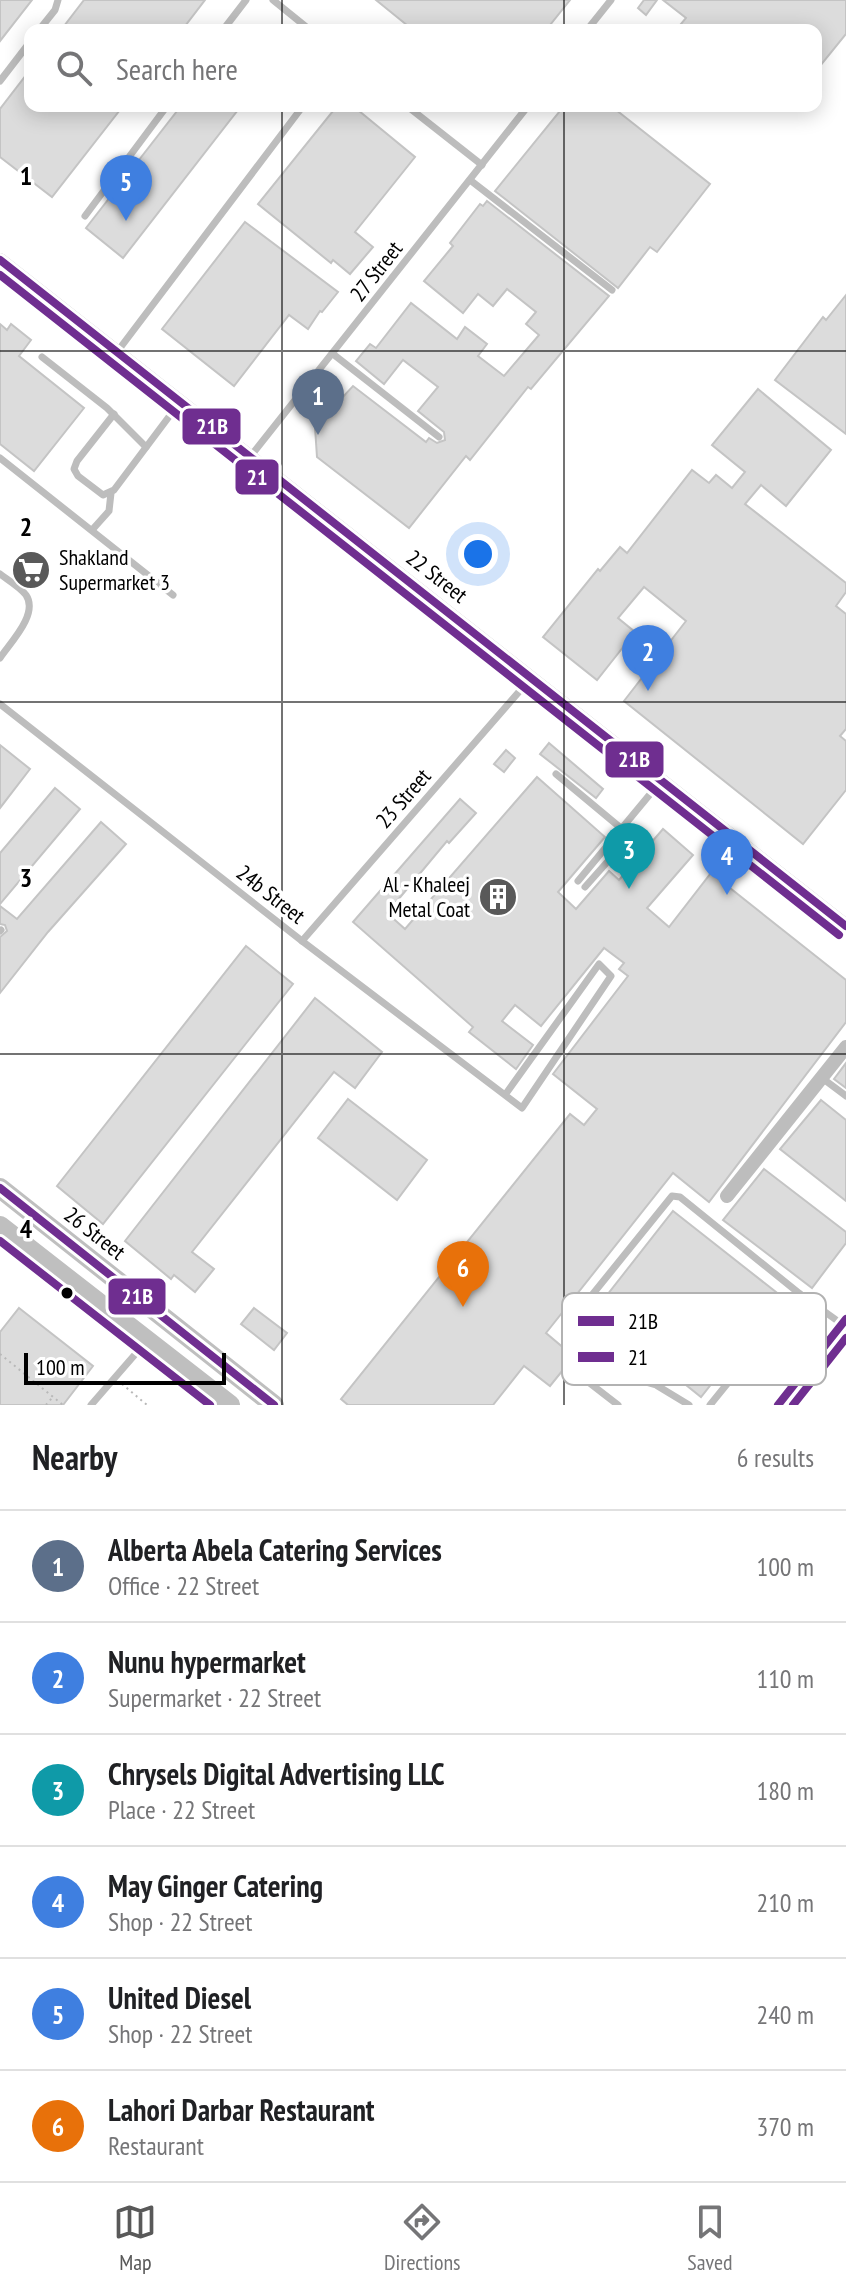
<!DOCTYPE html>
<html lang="en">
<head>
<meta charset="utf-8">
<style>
  :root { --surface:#fff; --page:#f2f2f2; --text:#202124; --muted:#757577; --line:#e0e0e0; --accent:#595959 }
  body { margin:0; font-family:"PT Sans Narrow",sans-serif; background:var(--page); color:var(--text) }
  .scale { position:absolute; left:24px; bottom:20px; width:202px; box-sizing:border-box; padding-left:8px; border:4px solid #000; border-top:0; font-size:22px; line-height:28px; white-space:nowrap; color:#000; -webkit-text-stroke:6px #fff; paint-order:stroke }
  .you { position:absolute; left:478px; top:554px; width:28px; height:28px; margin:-20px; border:6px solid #fff; border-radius:50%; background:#1a73e8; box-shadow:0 0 0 12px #1a73e833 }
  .badge { display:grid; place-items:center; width:52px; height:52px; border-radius:50%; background:var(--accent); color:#fff; font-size:26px; font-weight:700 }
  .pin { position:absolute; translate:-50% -66px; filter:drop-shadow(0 2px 4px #0008) }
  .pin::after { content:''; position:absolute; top:42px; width:28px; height:24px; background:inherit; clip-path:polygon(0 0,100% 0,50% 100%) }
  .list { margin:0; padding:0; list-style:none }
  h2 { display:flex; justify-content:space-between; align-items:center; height:104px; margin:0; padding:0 32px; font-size:34px }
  h2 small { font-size:26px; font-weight:400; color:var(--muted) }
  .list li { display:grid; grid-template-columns:52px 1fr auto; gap:24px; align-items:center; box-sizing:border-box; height:112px; padding:0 32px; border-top:2px solid var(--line) }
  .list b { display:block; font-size:30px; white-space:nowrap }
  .list p { margin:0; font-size:26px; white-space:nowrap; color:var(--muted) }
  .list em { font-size:26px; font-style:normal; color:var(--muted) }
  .icon { flex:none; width:44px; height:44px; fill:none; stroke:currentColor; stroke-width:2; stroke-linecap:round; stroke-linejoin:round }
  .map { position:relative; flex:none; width:846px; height:1405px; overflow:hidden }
  .search { position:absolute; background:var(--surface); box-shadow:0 4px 20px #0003; left:24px; right:24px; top:24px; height:88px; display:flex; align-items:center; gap:20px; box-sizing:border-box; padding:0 28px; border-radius:16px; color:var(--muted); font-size:30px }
  .sheet { height:776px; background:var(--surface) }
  nav { display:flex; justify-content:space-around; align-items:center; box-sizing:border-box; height:112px; border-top:2px solid var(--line); background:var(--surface); font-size:22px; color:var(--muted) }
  nav a { display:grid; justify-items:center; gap:4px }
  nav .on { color:var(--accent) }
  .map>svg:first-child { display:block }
  .building { fill:#dcdcdc; stroke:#c4c4c4; stroke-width:2 }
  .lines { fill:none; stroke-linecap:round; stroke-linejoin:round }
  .path { stroke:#b8b8b8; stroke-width:2; stroke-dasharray:2 4; stroke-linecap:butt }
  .lane { stroke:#bdbdbd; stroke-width:7 }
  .street { stroke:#bdbdbd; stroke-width:14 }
  .secondary { stroke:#bfbfbf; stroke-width:20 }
  .bus-1-casing { stroke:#fff; stroke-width:14 }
  .bus-2-casing { stroke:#fff; stroke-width:14 }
  .bus-1 { stroke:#6f2e90; stroke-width:8 }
  .bus-2 { stroke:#6f2e90; stroke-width:8 }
  .grid { fill:none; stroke:#000; stroke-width:2; stroke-opacity:0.55 }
  .bus-dot { fill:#000; stroke:#fff; stroke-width:3 }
  .labels { text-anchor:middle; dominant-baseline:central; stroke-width:7; stroke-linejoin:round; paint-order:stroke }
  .street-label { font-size:22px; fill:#000; stroke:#fff }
  .poi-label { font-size:22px; fill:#000; stroke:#fff; text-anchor:start }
  .key { fill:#fff; stroke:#b2b2b2; stroke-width:2 }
  .key-label { font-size:22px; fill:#000 }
  .grid-label { font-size:26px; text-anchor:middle; font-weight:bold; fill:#000; stroke:#fff; stroke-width:7; stroke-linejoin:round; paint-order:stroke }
  .line-badge { stroke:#fff; stroke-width:3 }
  .badge-label { font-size:22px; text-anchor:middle; font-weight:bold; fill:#fff }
</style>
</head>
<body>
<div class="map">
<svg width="846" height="1405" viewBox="0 0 846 1405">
  <rect width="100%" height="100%" fill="#fff"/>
  <!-- building -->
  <g class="building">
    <path d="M0,0h32l-32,41z"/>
    <path d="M84,0h121l-23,30h-121z"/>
    <path d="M376,0h194l-24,30h-133z"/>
    <path d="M644,0h13l-11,15 -8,-7z"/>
    <path d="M663,0h183v34l-30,37v-41h-140l10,-12z"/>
    <path d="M30,70v36h93l-71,91 -52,-40v-48z"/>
    <path d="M181,106h60l-118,152 -37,-30z"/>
    <path d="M337,106h16l62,51 -60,75 18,15 -23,27 -17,-14 -2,3 -73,-59z"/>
    <path d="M564,106h47l99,78 -53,68 -7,-5 -32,41 -123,-97z"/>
    <path d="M487,201l122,95 -78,93 -3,-2 -58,73 -4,-4 -57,72 -92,-71 -2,-30 38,-41 73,56 3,-4 8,5 8,-3 -1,-8 -26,-21 20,-24 -35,-27 -19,24 -28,-23 14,-17 6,4 35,-45 46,36 8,-12 22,17 -9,12 26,20 35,-41 -13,-11 10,-12 -29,-23 -14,17 -15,-12 -15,19 -39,-32 29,-35 -3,-3 30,-39 3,2z"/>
    <path d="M245,222l93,70 -16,20 -2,-1 -12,18 -19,-14 -55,71 -72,-57z"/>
    <path d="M846,295v139l-71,-54 48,-63 3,3z"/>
    <path d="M0,324l7,6 4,-6 20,16 -12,16 65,52 -50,63 -34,-27z"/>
    <path d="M758,389l73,61 -45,56 -25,-21 -16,19 101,79v9l-10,14 10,8v115l-6,7 6,5v49l-43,54 -179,-143 62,-80 -42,-34 -26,31 17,14 -38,48 -54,-43 55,-68 2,2 20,-24 7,6 65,-83 17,13 7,-8 16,13 13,-16 -33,-27z"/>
    <path d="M549,743l54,46 -7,9 -56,-44z"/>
    <path d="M0,745l30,24 -30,39z"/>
    <path d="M506,750l9,8 -11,14 -10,-8z"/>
    <path d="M537,777l68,60 -47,55 18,17 33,-38 10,9 44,-51 30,26 -46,53 22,19 42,-54 135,107v42l-137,180 -36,-29 -127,160 19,16 5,-7 9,8 -29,36 -26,-20 -31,39h-145l-7,-6 229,-285 14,11 13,-16 -44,-35 75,-98 -9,-7 5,-6 -20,-15 -63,78 -26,-21 -13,16 31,24 -17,24 -47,-37 4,-5 -120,-105 107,-123 16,14 -27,30 -2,-2 -60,72 18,16z"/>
    <path d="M55,788l25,21 -80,95v-51z"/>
    <path d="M101,822l25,22 -78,88 -48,61v-56l7,-6 -2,-6 -5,-1v-18l17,13z"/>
    <path d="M246,946l47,38 -190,240 -46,-38z"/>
    <path d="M315,998l67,54 -27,36 -21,-16 -142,180 22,17 -19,23 -21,-17 -3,4 -46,-38z"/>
    <path d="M846,1063v25l-12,-9z"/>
    <path d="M348,1099l79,61 -30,40 -79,-62z"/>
    <path d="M821,1100l25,20v81l-66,-52z"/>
    <path d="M764,1169l82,63v11l-34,45 -89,-68z"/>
    <path d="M673,1211l108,85 -80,101 -66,-53 -17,22 -40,-34z"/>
    <path d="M19,1308l74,58 -30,39h-63v-73z"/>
    <path d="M254,1308l33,25 -13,17 -33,-26z"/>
  </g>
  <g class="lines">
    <!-- path -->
    <g class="path">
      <path d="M0,1354l63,51"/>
      <path d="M122,1384l25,21"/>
      <path d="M46,1405l6,-7"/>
    </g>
    <!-- lane -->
    <g class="lane">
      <path d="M273,0l37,30"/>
      <path d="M39,30l16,-20 3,-10"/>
      <path d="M223,30l23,-30"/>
      <path d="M587,30l24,-30"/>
      <path d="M0,81l30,-39"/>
      <path d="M407,106l75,59"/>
      <path d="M470,180l142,110"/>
      <path d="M85,216l82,-110"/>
      <path d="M117,352l186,-246"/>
      <path d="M333,354l106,83"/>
      <path d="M42,357l65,51 39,39"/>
      <path d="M114,414l-37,47 -3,8 4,7 25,19 11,-5 66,-88"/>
      <path d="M250,457l278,-351"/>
      <path d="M0,458l173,137"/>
      <path d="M92,530l17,-19 2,-18"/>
      <path d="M0,574c8,6 20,13 26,21 13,19 -16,48 -26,63"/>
      <path d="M0,704l302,237 220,167 89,-132 -12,-12 -94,131"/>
      <path d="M556,774l66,55"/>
      <path d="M578,881l83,-100"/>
      <path d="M585,887l32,-36 2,-19"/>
      <path d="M0,931l1,-1"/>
      <path d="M302,941l229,-263"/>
      <path d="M822,1078l24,18"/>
      <path d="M587,1381l31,24"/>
      <path d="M91,1405l54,-62"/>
      <path d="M689,1405l-33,-20 -42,-12 -45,-41 2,-11 101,-125 8,1 120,97 46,33"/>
      <path d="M710,1405l90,-111"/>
      <path d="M778,1405l68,-86"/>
    </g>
    <!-- street -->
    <g class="street">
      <path d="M0,260l846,666"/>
      <path d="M727,1196l119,-149"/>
    </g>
    <!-- secondary -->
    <g class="secondary">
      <path d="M0,1188l274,217"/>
      <path d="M0,1226l230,179"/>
    </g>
    <defs>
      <g id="bus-1">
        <path d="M0,260l846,666"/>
        <path d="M0,1188l274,217"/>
        <path d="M778,1405l68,-86"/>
      </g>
      <g id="bus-2">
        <path d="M0,275l839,660"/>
        <path d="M0,1241l210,164"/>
        <path d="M793,1405l53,-67"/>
      </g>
    </defs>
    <!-- bus-1 casing -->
    <use href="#bus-1" class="bus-1-casing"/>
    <!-- bus-2 casing -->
    <use href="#bus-2" class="bus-2-casing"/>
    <!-- bus-1 -->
    <use href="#bus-1" class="bus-1"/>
    <!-- bus-2 -->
    <use href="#bus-2" class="bus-2"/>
  </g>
  <!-- grid -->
  <path class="grid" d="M282,0v30M564,0v30M282,106v1299M564,106v1299M0,351h846M0,702h846M0,1054h846"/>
  <!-- icons -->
  <defs>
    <symbol id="supermarket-disc" viewBox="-11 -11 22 22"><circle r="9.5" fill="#595959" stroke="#fff"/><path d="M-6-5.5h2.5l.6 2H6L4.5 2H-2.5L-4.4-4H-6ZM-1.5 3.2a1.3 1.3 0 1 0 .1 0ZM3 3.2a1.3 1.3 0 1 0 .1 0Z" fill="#fff"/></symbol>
    <symbol id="building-disc" viewBox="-11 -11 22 22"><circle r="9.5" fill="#595959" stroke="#fff"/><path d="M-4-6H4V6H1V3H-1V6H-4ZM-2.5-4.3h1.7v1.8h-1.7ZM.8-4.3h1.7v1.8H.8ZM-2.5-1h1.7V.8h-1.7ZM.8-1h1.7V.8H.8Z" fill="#fff"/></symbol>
  </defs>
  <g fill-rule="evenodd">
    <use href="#supermarket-disc" x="9" y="548" width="44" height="44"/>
    <use href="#building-disc" x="476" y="875" width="44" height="44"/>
  </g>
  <!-- markers -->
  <circle class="bus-dot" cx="67" cy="1293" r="7"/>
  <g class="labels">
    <!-- street labels -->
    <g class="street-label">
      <text transform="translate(376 271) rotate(-52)">27 Street</text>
      <text transform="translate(437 576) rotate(38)">22 Street</text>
      <text transform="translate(403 798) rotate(-49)">23 Street</text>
      <text transform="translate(271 894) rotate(38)">24b Street</text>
      <text transform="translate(95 1233) rotate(38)">26 Street</text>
    </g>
    <!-- poi labels -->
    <g class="poi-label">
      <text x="59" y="557">Shakland<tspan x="59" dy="25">Supermarket 3</tspan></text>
      <text x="470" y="884" text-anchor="end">Al - Khaleej<tspan x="470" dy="25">Metal Coat</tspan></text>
    </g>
  </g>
  <!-- legend -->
  <rect x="562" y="1293" width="264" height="92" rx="12" class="key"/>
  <rect x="578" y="1316" width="36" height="10" fill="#6f2e90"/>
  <rect x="578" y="1352" width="36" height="10" fill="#6f2e90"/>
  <g class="key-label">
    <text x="628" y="1329">21B</text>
    <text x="628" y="1365">21</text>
  </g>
  <g class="grid-label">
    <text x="26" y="185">1</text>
    <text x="26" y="536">2</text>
    <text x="26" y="887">3</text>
    <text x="26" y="1238">4</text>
  </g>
  <g class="line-badge">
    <rect x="181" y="407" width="61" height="39" rx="8" fill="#6f2e90"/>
    <rect x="234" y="458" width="46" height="38" rx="8" fill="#6f2e90"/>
    <rect x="604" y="740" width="61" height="39" rx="8" fill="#6f2e90"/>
    <rect x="107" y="1277" width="60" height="39" rx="8" fill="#6f2e90"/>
  </g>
  <g class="badge-label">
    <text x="212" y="434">21B</text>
    <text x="257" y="485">21</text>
    <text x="634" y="767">21B</text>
    <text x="137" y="1304">21B</text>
  </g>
</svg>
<div class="scale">100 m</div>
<div class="you"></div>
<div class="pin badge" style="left:318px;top:435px;background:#5c6f8a">1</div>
<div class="pin badge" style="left:648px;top:691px;background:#3f7fe0">2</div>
<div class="pin badge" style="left:629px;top:889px;background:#0f9aa8">3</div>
<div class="pin badge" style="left:727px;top:895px;background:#3f7fe0">4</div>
<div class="pin badge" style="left:126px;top:221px;background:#3f7fe0">5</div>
<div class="pin badge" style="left:463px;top:1307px;background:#e8710a">6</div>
<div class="search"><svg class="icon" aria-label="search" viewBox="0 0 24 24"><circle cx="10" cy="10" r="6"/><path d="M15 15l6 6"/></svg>Search here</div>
</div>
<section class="sheet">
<h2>Nearby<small>6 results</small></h2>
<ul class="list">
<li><span class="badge" style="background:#5c6f8a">1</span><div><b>Alberta Abela Catering Services</b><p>Office · 22 Street</p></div><em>100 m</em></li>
<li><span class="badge" style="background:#3f7fe0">2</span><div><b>Nunu hypermarket</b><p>Supermarket · 22 Street</p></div><em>110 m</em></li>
<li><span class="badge" style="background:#0f9aa8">3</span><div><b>Chrysels Digital Advertising LLC</b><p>Place · 22 Street</p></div><em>180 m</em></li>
<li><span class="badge" style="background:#3f7fe0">4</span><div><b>May Ginger Catering</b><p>Shop · 22 Street</p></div><em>210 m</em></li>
<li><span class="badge" style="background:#3f7fe0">5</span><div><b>United Diesel</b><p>Shop · 22 Street</p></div><em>240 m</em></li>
<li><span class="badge" style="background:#e8710a">6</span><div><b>Lahori Darbar Restaurant</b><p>Restaurant</p></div><em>370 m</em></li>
</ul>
</section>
<nav>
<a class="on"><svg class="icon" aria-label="map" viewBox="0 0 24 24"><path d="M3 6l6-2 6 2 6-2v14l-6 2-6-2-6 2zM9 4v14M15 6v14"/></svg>Map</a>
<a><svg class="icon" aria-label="directions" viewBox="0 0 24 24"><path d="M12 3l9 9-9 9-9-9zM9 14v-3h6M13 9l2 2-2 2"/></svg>Directions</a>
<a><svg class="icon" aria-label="saved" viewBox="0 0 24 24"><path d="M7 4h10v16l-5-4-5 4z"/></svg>Saved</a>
</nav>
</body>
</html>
